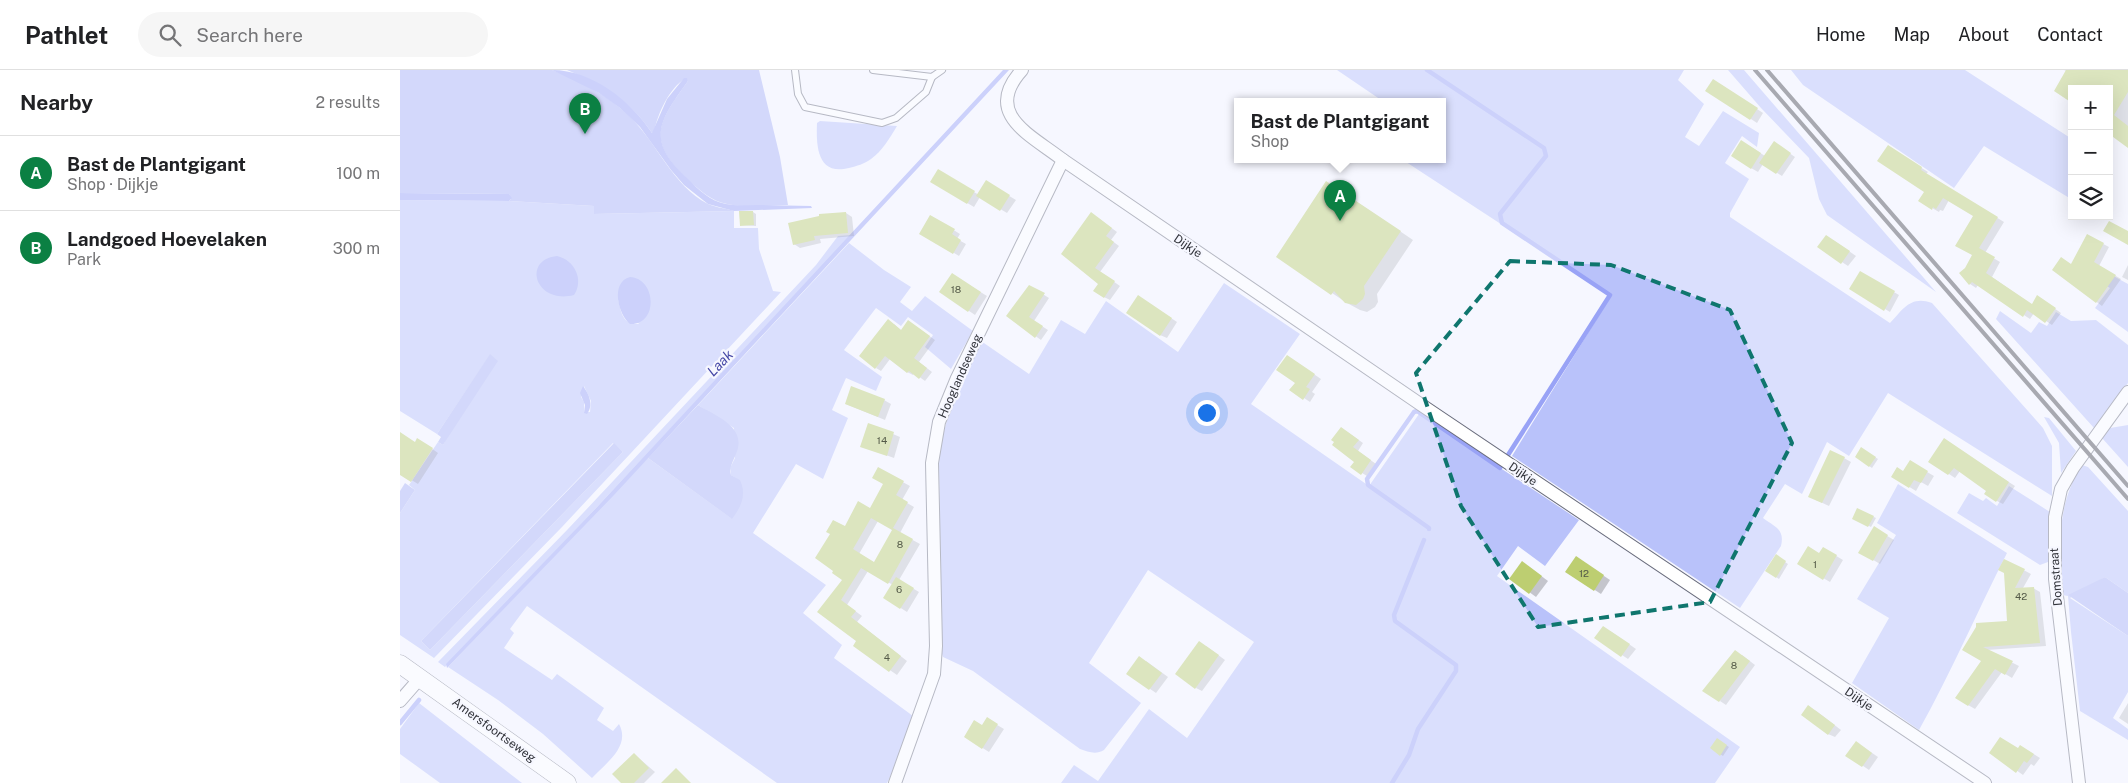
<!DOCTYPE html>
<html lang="en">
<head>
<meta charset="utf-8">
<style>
  :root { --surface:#fff; --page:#f6f6f6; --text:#202124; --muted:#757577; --line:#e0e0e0; --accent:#0b8043 }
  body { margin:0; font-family:"Public Sans",sans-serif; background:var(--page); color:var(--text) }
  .controls { position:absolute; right:15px; top:15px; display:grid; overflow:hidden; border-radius:0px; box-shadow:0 5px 20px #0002 }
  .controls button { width:45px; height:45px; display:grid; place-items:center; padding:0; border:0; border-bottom:1px solid var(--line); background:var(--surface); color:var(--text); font:25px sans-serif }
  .you { position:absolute; left:806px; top:342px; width:18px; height:18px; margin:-12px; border:4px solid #fff; border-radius:50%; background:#1a73e8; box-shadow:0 0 0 8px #1a73e833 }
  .badge { display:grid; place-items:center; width:32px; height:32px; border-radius:50%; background:var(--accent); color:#fff; font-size:16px; font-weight:700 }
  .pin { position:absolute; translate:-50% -41px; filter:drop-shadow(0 1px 2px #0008) }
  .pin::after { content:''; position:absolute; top:26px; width:18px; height:15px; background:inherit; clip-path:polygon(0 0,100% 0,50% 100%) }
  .popup { position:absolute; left:834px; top:28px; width:212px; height:65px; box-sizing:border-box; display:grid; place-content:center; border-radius:0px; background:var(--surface); filter:drop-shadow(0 1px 4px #0005); font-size:16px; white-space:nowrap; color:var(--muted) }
  .popup b { font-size:19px; color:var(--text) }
  .popup::after { content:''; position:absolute; left:50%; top:100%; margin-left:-10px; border:10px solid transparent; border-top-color:var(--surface) }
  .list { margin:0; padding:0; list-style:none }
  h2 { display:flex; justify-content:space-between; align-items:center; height:65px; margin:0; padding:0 20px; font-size:21px }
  h2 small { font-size:16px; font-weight:400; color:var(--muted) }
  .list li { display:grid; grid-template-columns:32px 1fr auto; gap:15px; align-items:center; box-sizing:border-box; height:75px; padding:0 20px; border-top:1px solid var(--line) }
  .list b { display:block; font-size:19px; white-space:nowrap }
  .list p { margin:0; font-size:16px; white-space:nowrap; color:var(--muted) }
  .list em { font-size:16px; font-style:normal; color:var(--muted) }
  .icon { flex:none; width:28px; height:28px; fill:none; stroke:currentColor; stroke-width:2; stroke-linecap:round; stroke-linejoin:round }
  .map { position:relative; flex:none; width:1728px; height:713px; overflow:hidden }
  header { display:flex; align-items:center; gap:30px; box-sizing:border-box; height:70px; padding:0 25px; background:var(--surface); border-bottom:1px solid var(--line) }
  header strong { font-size:24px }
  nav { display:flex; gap:28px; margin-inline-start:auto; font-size:18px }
  .search { width:350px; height:45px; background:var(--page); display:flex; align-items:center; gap:12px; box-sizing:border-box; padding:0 18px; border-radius:28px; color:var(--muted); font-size:19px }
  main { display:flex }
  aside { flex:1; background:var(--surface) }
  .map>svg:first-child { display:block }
  .green { fill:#b9c2fa; fill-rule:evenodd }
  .forest { fill:#a9b2f5 }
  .water { fill:#99a3f6 }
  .shadow { fill:#0003; fill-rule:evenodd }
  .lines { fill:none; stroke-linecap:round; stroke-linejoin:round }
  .stream { stroke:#99a3f6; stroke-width:4.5 }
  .building { fill:#bdce71; fill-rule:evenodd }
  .lane-casing { stroke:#6a6d7d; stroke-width:8 }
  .street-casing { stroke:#6a6d7d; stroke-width:14 }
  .secondary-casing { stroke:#6a6d7d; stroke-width:19 }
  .lane { stroke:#fff; stroke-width:6 }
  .street { stroke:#fff; stroke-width:12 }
  .secondary { stroke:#fff; stroke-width:18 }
  .rail { stroke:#494b52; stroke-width:4 }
  .marked { fill:none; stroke:#0f766e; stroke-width:4; stroke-dasharray:10 6; stroke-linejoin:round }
  .labels { text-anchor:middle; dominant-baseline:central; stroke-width:4.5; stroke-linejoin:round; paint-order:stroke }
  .number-label { font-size:10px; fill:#545a48 }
  .street-label { font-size:12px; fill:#31333a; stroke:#f6f7ff }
  .water-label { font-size:14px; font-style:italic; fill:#4547a6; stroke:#f6f7ff }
</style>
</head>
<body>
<header>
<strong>Pathlet</strong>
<div class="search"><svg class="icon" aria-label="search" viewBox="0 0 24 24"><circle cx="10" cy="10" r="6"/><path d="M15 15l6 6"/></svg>Search here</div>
<nav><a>Home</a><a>Map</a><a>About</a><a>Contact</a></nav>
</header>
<main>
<aside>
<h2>Nearby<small>2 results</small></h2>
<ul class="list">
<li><span class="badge">A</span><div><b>Bast de Plantgigant</b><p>Shop · Dijkje</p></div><em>100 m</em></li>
<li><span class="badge">B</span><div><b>Landgoed Hoevelaken</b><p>Park</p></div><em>300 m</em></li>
</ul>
</aside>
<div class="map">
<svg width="1728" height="713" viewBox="0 0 1728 713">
  <rect width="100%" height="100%" fill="#f6f7ff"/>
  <!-- green -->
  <g class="green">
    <path d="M937,0h347l-6,10 26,24 -19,33 14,9 24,-35 36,22 -2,14 -15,-11 -17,27 24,16 -19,34v4l160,106c13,-14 21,-28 42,-20l111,125 9,18v50l-164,-103 -39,63 -22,-14 -25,52 -17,-10 -22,34c12,9 22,11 18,28l-41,62 -228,-152 99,-160 -208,-136h39v-58h-58z"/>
    <path d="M1328,0h16l192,222 -109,-77 -8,-16 -10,-41 -48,-50z"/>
    <path d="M1391,0h174l107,69v58l-1,2 -87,-53 -30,42 -151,-103z"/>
    <path d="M420,51l77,5c-7,12 -15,25 -26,33 -7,5 -14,7 -22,9 -32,8 -33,-22 -32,-45z"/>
    <path d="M0,130l109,1 85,5v8l140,-3v17h24l1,21 14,42 8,1 -219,235 -128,131 -34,-23v-122l15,-23 -6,-5 29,-43 5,3 47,-90 -53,79 -37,-23zM218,229l21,25c-16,1 -18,-11 -21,-25zM184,316l7,15 -1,11h-6v-10l-3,-5zM213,373l10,9 -193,198 -9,-9z"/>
    <path d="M451,165l-254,272 -152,160 -7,-5 130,-133 248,-264 22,-29z"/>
    <path d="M449,173l35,27 27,17 -11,15 12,9 13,-15 48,35 -22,38 -26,-22 8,-12 -25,-18 -7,9 -25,-18 -32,42 38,27 -6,14 -30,-13 -14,32 16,8 -25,61 -27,-15 -43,69 73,52 -23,28 39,32 -8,13 79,58 -23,61 -3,6h-110l-250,-177 -17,23 4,4 -10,15 48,32 5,-6 47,34 -7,12 16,11 6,-7c12,22 -13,39 -27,54l-49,-44 -45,-34 -50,-33 200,-209 83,60 9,-37 -9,-6 -1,-7 5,-10 -1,-30 -36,-23z"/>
    <path d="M1706,202l22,12v48l-33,-24 15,-20 -11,-7z"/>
    <path d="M824,213l76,51 -49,70 118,82 50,-72 160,106 -34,46 -27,-20 -21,30 243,171 -25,36h-654l13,-18 24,16 51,-72 38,29 67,-96 -106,-72 -59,93 52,40 -37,47c-8,5 -16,2 -24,-1l-107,-78 -30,-14 -1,-3 -3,-188c2,-46 23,-84 42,-125l48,33 32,-54 24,14 21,-33 72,51z"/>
    <path d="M1600,241l31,22 8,-11 8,4 9,-14 15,9 25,-1 32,25v38l-34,45 -98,-109z"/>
    <path d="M1644,347l5,1 27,33 -15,22 -2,-30z"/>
    <path d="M1728,355v42l-26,-29 8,-10z"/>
    <path d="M1682,395l6,2 40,44v82l-23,-16 -35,21 58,38v56l-15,26 15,11v11l-48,-29 -9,-79 -3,-36 -6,-1c-3,-46 -6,-90 20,-130z"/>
    <path d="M1498,414l109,69c-30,59 -56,120 -88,177l-67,-47 37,-65 -32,-19 39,-64 -19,-12z"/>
    <path d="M1609,416l41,26 -2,50 -8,3 -83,-52 12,-20 14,8 3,-3 11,8z"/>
    <path d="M19,633l103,80h-82l-40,-29v-25z"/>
  </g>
  <!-- forest -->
  <g class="forest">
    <path d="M0,0h152c28,11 56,25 78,47 28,27 42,68 78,87 9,4 18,4 26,7l-140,3v-8l-85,-5 2,-2 -2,-5 -109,-1z"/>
    <path d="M167,0h192l21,87 8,48c-19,0 -42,3 -61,-1 -16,-3 -27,-14 -39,-24 -42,-40 -31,-56 0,-99l-2,-3c-17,10 -28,35 -32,54l-2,1c-21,-32 -50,-48 -85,-63z"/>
    <path d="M90,284l8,7 -55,84 -5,-3 3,-5 -4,-3z"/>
    <path d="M298,335c16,10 45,20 40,43 -2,8 -7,15 -8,23l1,4 9,5c7,15 1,27 -8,39l-84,-61z"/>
    <path d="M214,373l9,9 -193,198 -9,-9z"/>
    <path d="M5,413l10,7 -15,23v-22z"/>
    <path d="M1705,507l23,16v43l-60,-41z"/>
  </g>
  <!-- water -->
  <g class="water">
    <path d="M152,0c40,0 79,31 100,63l15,-34 17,-21h3l1,3c-30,42 -42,59 0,98 11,11 22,22 38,25 10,2 21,1 31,1 18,0 36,1 54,1l1,2 -78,3 -26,-7 -24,-19 -13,-15 -31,-43 -20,-19 -21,-15z"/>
    <path d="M603,0h6l-395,425 -167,173 -1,-4 151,-157z"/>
    <path d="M0,123l109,1 3,4 -3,3 -109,-1z"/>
    <path d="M157,186c18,4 27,24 17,39 -38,10 -53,-35 -17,-39z"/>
    <path d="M230,207c26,1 29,48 0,47 -12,-9 -20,-42 0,-47z"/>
    <path d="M183,316c6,8 11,19 4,28l-3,-1 1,-8 -5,-12z"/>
  </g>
  <!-- shadow -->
  <g class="shadow">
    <path d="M1664,0h61l3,2v75l-19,-23v-35z"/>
    <path d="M1320,14l43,29 -6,10 -50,-33z"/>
    <path d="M1348,75l17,11 14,-10 16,11 -13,19 -19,-12 -5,8 -7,-4z"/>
    <path d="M1495,81l33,21 -2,2 78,48 -19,31 15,9 -8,15 40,28 12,-4 17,12 -9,12 -18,-12 -4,6 -52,-34 -2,3 -6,-4 -4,-15 8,-14 1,-39 -26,-16 -6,11 -3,-1 -1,2 -19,-11 5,-9z"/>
    <path d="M539,101l40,24 7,-13 30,18 -9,13 -27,-16 -6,10 -42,-25z"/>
    <path d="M939,120l74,50 -36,54 1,8 -3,5 -8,5 -7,-2 -13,-7 -69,-46z"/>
    <path d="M353,142l3,2v12l-15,-1z"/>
    <path d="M446,143l6,4 2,19 -34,3 1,4 -21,5 -6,-4z"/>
    <path d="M531,146l29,18 -3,5 9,5 -7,12 -38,-23z"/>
    <path d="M697,147l20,15 -6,8 8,6 -19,26 20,14 -10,14 -6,-3 -4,-14 -37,-29z"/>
    <path d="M1688,166l21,11 -10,19 22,13 -19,27 -48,-36 18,-5z"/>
    <path d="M1433,170l23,16 -8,10 -29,-19z"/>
    <path d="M1728,195v15l-6,-3z"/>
    <path d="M1461,203l38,22 -9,17 -40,-24z"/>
    <path d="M559,209l28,17 -12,19 -34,-23z"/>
    <path d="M630,216l19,12 -15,23 14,9 -7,10 -34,-24z"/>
    <path d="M744,230l33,22 -10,16 -7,-3z"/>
    <path d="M494,254l8,7 12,-6 21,15 -16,22 13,10 -7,9 -11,-8 -1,2 -6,-3 -17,-13 -9,12 -5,-3z"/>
    <path d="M893,290l28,19 -9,13 3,2 -5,8 -6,-4 -8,-16z"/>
    <path d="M484,330l7,4 -6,16 -39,-16z"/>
    <path d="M469,354l31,13 -6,21 -33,-12z"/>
    <path d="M946,361l17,12 -5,8 18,13 -9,12 -5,-3 -6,-12z"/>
    <path d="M0,372l24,1 14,10 -20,31 -18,-11z"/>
    <path d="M1550,374l65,42 -12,18 -6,-3 -9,-11 -28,-19 -5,7 -6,-4z"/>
    <path d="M1462,379l16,10 -6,9 -16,-11z"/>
    <path d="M1444,388l7,4 -22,44 -13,-6z"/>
    <path d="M1510,392l24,14 -6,10 -7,-4 -5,9 -23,-14 11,-5z"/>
    <path d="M479,399l31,17 -8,14 12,7 -14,26 20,11 -21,36 20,12 -12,20 -22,-14 8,-13 -25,-14 -21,34 15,11 -5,6 50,39 -10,14 -42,-29 3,-5 -39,-29 25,-32 2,-53 25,-18 14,-25zM478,451l16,9 -19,33 -16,-9z"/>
    <path d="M1458,440l18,8 -5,9 -18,-9z"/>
    <path d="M1474,458l20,12 -14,24 -20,-12z"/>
    <path d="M1423,478l20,12 -13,22 -31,-18 21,-10z"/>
    <path d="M1376,486l12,8 -9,15 -12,-8z"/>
    <path d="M1605,490l26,14 -8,14h10l7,4 6,54 -59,4 32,16 -7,12 -10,-6 -27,37 -7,-4 14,-45 -18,-10 44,-28z"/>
    <path d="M1183,492l27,18 -9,14 -34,-22z"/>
    <path d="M1128,496l20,15 -12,16 -26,-19z"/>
    <path d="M1210,561l26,18 -8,10 -32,-21z"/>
    <path d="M806,576l19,14 -23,31 -6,-3z"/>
    <path d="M1342,585l13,10 -29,40 -6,-4z"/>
    <path d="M746,591l22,16 -12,16 -28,-19z"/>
    <path d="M1728,633v21l-9,-6z"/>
    <path d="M1415,640l26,20 -6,7 -7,-3z"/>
    <path d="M587,649l17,10 -15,23 -24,-15 17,-10z"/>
    <path d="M1320,671l9,6 -6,9 -12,-8z"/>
    <path d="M1462,676l16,11 -9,13 -22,-15z"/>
    <path d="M1619,680h8l13,8 -6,8 -3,-2 -8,11 -32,-23z"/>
    <path d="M234,684l21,18 -11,11h-21z"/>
  </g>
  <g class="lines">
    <!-- stream -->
    <g class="stream">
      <path d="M1027,0l117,78 2,8 -46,58 2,9 108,72 -102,160"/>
      <path d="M1029,459v-1l-61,-43 -1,-6 47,-67 3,-1 83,57 1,-2"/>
      <path d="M0,653l19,-23"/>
      <path d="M992,713l17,-28 9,-26 38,-58v-6l-61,-44 -1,-6 30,-75"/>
    </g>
  </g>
  <!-- building -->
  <g class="building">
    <path d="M1666,0h62v22l-14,23 14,11v22l-19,-14v-45h-37v14l-18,-12z"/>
    <path d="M1313,9l45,29 -8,12 -45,-29z"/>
    <path d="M1341,70l20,13 -10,16 -20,-13z"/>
    <path d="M1374,71l17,12 -15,21 -17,-11z"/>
    <path d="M1488,75l34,22 -1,3 77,47 -19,31 16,9 -9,16 46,31 5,-9 19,13 -11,15 -18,-13 -4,7 -51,-35 -3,3 -10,-12 6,-5 7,-13 -17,-9 18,-30 -30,-18 -7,11 -3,-2 -1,3 -14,-9 6,-9 -47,-31z"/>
    <path d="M538,99l37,22 -8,13 -37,-22z"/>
    <path d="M586,110l24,15 -10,16 -24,-15z"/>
    <path d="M926,111l75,50 -37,55 1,8 -2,5 -7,6 -11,-2 -11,-12 -3,4 -55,-38z"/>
    <path d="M339,141h14l1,14 -14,1z"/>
    <path d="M446,142l2,21 -34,3 1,4 -22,5 -5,-22 31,-7v-2z"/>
    <path d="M691,142l21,16 -6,8 8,6 -19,26 20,13 -11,17 -11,-7 5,-7 -37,-30z"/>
    <path d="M530,145l25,14 -3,5 9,6 -8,14 -34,-20z"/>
    <path d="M1709,151l19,10v14l-25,-14z"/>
    <path d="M1687,164l17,9 -10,19 22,13 -20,28 -44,-33 9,-13 10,7z"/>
    <path d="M1426,165l24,16 -9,13 -24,-17z"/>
    <path d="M1460,201l35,20 -11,20 -35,-22z"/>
    <path d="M552,203l29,19 -13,20 -29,-20z"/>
    <path d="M629,215l16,8 -16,24 14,9 -8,12 -29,-22z"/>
    <path d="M738,225l34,23 -12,18 -34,-23z"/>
    <path d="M488,249l13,11 7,-10 22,16 -16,22 13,10 -8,11 -10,-8 -2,2 -22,-17 -10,13 -16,-13z"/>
    <path d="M887,285l28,19 -9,13 4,2 -7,11 -14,-10 6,-7 -19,-13z"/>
    <path d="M451,316l34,13 -7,18 -33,-13z"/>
    <path d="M468,353l26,9 -7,24 -27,-9z"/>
    <path d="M941,357l18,13 -6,7 18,13 -10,15 -11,-8 4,-5 -22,-17 2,-3 -3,-2z"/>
    <path d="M0,362l15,10 2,-4 16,10 -22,34 -11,-7z"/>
    <path d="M1544,368l65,44 -13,20 -12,-8 2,-3 -32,-23 -6,7 -20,-13z"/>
    <path d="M1461,377l15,10 -7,10 -14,-10z"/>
    <path d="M1430,380l15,7 -23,46 -14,-6z"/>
    <path d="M1510,390l18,11 -7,12 -7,-3 -5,8 -18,-11 6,-10 6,4z"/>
    <path d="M478,397l26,14 -8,14 12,7 -15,26 20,11 -25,45 -27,-16 -20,32 15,11 -5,6 50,39 -12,16 -36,-26 3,-5 -39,-29 25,-32 -10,-7 1,-2 -18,-13 15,-24 -4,-2 7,-12 12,6 13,-25 12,7 13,-24 -11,-6zM471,448l21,12 -18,32 -21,-13z"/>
    <path d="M1457,438l17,8 -6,11 -16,-8z"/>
    <path d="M1474,456l14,9 -15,26 -15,-8z"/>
    <path d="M1408,476l11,7 4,-6 14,8 -14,25 -26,-16z"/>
    <path d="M1376,484l10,7 -10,17 -11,-7z"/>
    <path d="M1176,486l28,19 -10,16 -29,-19z"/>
    <path d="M1604,489l21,10 -10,19 19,-1 6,56 -57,4 30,14 -8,14 -10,-6 -27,37 -13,-8 26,-37 -19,-11 14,-23v-4l31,-2 -3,-48 -6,-3z"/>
    <path d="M1122,491l20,15 -13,18 -20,-15z"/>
    <path d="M496,507l18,11 -14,21 -17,-11z"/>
    <path d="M1203,556l27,18 -9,13 -27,-19z"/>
    <path d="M799,571l20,14 -24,34 -20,-15z"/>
    <path d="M1335,580l15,11 -31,41 -17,-11z"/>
    <path d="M739,586l23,17 -13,17 -23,-16z"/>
    <path d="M1408,635l27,20 -7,10 -27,-20z"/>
    <path d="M587,647l11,7 -16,25 -18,-12 10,-17 8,5z"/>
    <path d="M1600,667l18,11 2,-3 14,9 -7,9 -3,-2 -8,12 -27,-20z"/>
    <path d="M1317,668l10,7 -7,11 -10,-8z"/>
    <path d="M1456,671l16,12 -10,14 -17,-11z"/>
    <path d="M234,683l15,15 -15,15h-13l-9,-9z"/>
    <path d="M276,698l15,15h-30z"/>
  </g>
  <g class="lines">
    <defs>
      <g id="lane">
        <path d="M395,0l3,24 7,13 77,16 14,-5 30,-26 6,-15"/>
        <path d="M473,0l59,7 10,-7"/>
      </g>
      <g id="street">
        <path d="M622,0c-40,44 9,65 41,90l357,244 565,379"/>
        <path d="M0,631l21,-24"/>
        <path d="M495,713l39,-109 2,-28 -4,-183 7,-41 18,-44 106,-218"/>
        <path d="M1679,713l-24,-204v-62l6,-28 12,-21 55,-76"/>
      </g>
      <path id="secondary" d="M0,594l167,119"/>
    </defs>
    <!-- lane casing -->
    <use href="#lane" class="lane-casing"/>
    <!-- street casing -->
    <use href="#street" class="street-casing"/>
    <!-- secondary casing -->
    <use href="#secondary" class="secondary-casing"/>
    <!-- lane -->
    <use href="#lane" class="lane"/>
    <!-- street -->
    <use href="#street" class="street"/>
    <!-- secondary -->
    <use href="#secondary" class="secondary"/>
    <!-- rail -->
    <g class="rail">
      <path d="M1355,0l373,429"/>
      <path d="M1367,0l361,416"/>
    </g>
  </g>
  <!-- marked area -->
  <path d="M0 0H1728V713H0ZM1110,191l101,4 119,45 62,133 -82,159 -172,25 -77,-121 -45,-133z" fill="#f6f7ff" fill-opacity=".55" fill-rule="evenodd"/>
  <path class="marked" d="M1110,191l101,4 119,45 62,133 -82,159 -172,25 -77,-121 -45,-133z"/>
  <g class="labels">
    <!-- number labels -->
    <g class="number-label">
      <text x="556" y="219">18</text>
      <text x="482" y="370">14</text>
      <text x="500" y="474">8</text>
      <text x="1415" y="494">1</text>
      <text x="1184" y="503">12</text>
      <text x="499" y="519">6</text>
      <text x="1621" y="526">42</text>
      <text x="487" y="587">4</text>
      <text x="1334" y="595">8</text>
    </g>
    <!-- street labels -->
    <g class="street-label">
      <text transform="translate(788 176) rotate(34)">Dijkje</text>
      <text transform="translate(560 306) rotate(-66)">Hooglandseweg</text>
      <text transform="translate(1123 404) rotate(34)">Dijkje</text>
      <text transform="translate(1656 507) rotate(-94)">Domstraat</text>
      <text transform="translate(1459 629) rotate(34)">Dijkje</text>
      <text transform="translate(94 660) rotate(36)">Amersfoortseweg</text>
    </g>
    <!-- water labels -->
    <g class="water-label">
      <text transform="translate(320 293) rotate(-46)">Laak</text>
    </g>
  </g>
</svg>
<div class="controls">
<button>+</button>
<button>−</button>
<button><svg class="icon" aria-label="layers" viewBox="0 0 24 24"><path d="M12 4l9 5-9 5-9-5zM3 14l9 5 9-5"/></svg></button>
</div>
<div class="you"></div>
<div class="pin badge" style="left:940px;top:151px">A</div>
<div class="popup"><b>Bast de Plantgigant</b>Shop</div>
<div class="pin badge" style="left:185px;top:64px">B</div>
</div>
</main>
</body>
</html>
